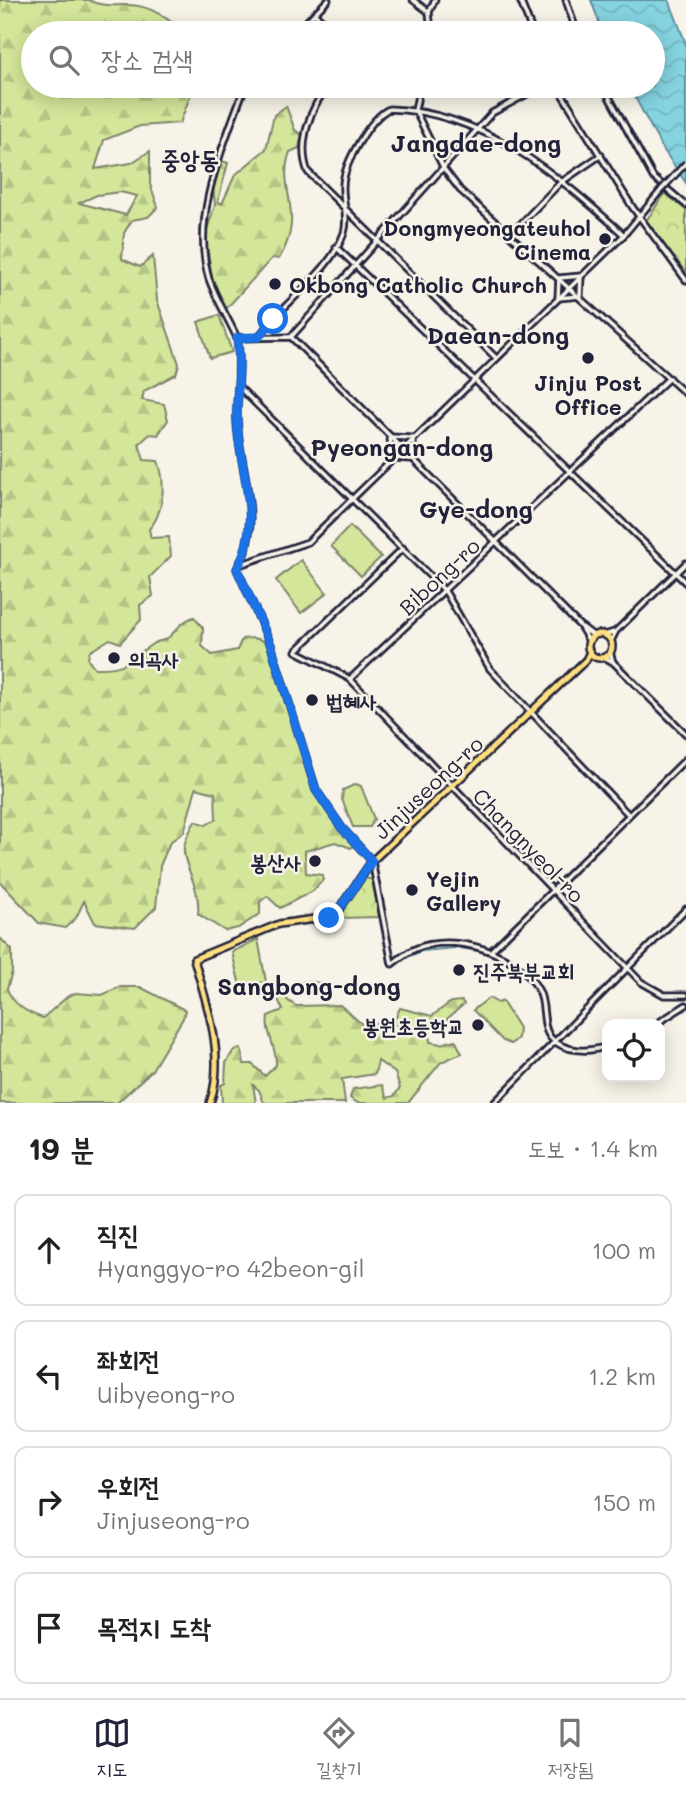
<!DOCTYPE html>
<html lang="ko">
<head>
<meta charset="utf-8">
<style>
  :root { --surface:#fff; --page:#f6f6f6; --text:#202124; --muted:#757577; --line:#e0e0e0; --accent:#22223b }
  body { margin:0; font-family:Mali,"Poor Story",sans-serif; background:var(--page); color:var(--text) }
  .controls { position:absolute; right:21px; bottom:21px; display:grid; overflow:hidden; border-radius:14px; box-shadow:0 4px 18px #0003 }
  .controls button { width:63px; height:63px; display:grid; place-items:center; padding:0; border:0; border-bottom:2px solid var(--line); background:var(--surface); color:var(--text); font:35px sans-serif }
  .stop { position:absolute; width:21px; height:21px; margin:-16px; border:5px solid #1a73e8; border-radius:50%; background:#fff }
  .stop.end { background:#1a73e8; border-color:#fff; box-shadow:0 2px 7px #0008 }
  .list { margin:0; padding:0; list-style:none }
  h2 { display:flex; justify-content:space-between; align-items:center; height:91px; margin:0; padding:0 28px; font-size:30px }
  h2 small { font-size:23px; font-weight:400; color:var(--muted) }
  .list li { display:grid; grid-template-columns:46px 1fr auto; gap:21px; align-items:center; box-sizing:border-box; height:112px; margin:0 14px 14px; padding:0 14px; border:2px solid var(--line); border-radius:14px }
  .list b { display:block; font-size:26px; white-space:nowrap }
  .list p { margin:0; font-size:23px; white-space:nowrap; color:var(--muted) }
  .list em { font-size:23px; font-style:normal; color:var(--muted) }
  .icon { flex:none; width:38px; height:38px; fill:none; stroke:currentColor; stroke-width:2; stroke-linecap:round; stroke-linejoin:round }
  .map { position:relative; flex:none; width:686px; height:1103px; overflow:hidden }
  .search { position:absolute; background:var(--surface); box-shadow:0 4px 18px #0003; left:21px; right:21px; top:21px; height:77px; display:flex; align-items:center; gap:18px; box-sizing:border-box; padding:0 24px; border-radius:38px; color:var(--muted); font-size:26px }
  .sheet { height:595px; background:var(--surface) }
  nav { display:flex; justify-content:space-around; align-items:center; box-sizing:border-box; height:98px; border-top:2px solid var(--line); background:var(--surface); font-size:19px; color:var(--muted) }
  nav a { display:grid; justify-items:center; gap:4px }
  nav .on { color:var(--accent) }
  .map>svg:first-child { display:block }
  .grass { fill:#d4e69a; stroke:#7b846a; stroke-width:2 }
  .forest { fill:url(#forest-firs); stroke:#7b846a; stroke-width:2; fill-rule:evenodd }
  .park { fill:url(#park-crowns); stroke:#7b846a; stroke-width:2 }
  .water { fill:url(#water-waves); stroke:#5d8c9d; stroke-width:2 }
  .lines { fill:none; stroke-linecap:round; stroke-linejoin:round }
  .stream { stroke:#5d8c9d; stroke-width:2 }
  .minor-casing { stroke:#22223b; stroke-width:9 }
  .major-casing { stroke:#22223b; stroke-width:10 }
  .minor { stroke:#f7f3e8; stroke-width:3.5 }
  .major { stroke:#fedf80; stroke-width:5 }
  .minor-bridge-casing { stroke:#22223b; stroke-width:9; stroke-linecap:butt }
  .minor-bridge { stroke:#f7f3e8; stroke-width:3.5 }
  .route { stroke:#1a73e8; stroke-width:9 }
  .poi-dot { fill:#22223b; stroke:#f7f3e8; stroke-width:2.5 }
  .labels { text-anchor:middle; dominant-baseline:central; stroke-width:5; stroke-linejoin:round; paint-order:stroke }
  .poi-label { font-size:21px; font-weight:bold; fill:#22223b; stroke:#f7f3e8; text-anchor:start }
  .street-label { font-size:21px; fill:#22223b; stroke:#f7f3e8 }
  .quarter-label { font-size:24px; font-weight:bold; fill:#22223b; stroke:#f7f3e8 }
</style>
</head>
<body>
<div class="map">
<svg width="686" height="1103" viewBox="0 0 686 1103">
  <defs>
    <pattern id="forest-firs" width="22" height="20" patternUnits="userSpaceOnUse" patternTransform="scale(1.75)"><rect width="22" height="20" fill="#d4e69a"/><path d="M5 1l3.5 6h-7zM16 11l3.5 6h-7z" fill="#b6c586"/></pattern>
    <pattern id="park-crowns" width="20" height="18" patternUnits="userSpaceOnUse" patternTransform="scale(1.75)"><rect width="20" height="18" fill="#d4e69a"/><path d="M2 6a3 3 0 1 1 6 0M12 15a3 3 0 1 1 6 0" fill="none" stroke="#b6c586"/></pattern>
    <pattern id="water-waves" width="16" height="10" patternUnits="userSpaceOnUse" patternTransform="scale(1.75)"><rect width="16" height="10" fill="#84d3df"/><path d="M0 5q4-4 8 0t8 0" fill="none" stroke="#72b5c0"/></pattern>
  </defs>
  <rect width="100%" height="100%" fill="#f7f3e8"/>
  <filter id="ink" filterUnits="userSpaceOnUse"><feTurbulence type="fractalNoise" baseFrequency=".0143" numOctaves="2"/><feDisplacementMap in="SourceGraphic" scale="14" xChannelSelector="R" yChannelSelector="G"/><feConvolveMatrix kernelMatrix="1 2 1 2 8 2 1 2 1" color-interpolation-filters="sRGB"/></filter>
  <g filter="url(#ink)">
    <!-- grass -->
    <g class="grass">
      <path d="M219,315l13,37 -22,6 -12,-36z"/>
      <path d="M350,526l31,31 -20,19 -30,-30z"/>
      <path d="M301,560l26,33 -26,20 -25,-33z"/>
      <path d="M356,784l5,2 13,33 -4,8h-17l-11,-28 1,-9z"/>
      <path d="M258,939l8,43 -26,4 -8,-34z"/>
      <path d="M489,998l9,5 4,-2 17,27 -1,10 -7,6 -8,-3 -30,-31z"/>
    </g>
    <!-- forest -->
    <g class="forest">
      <path d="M0,0h89c15,9 32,3 49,6 19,3 33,16 48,27h-153v53h145l14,5 -12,32 -40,3 -36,14 -9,29 36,-6 19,-12v33l8,23 -10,10 -16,3 -8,13 -2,26 18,8 13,-11 4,44 22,64 -3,10 -32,17 -2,9 22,4 4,16 -10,15 -8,-1 -11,10 5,16 14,1c8,21 6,52 -9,68l2,9 18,-1 2,19 -21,21 3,19 -13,9 1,15 -21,23 -10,-4 -21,13 -1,8 7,8c35,1 33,-9 59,-25 4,-2 10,-2 15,-6 9,-8 12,-16 25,-20l9,11 -1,18 10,9 25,-5 5,-11c12,-2 22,-1 29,10l42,141 23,35 21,16 -6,7 -16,-6 -30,9 1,22 16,2 1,5 -10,11 -33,17 -13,-12 -7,6v12l-22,14 -13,3 -27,-17c3,-28 -16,-49 -14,-67 1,-8 7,-18 11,-26l11,4 10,-6 -1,-26 -19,-5 -12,44 -14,10 -10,24 -4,41 -21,21 -40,-5 -11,-22 -8,17 -11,10 -26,-5 -39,-41zM120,192l17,4 -11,19 -47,-12 18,-8z"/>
      <path d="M286,106l9,24 7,5 -3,13 -9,4c-14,38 17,61 -11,107l-7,-1 -46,51 -13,-28 -8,-45 10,-31 -2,-18 6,-27 9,3 -10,38 4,3 13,-29 31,-26 8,-34z"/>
      <path d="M0,938l12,12v22l-5,17c6,15 20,24 36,29l25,-22 8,-3 26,2 18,-8h20l45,23 -2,8 -31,52 -35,33h-117z"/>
      <path d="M305,981l15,2 3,5 -35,5 -1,7 9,6 44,-1 24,21 31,-7 5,-11 32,8 19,-14 11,-1 2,3 -18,16 -17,8 1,14 11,2 14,-4 7,13 -21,9 -33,41h-50l-8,-5 3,-9 29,-4 5,13 7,-2 6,-8 -5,-15 -17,-12 -3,13 -33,5 3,24h-81l-5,-13 -6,-5 3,18h-34l-1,-18 4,-2 1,-20 8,-13 7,-1 3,15h8l13,12 11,-11c1,-18 -11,-32 -8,-49l15,-6 -8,-17z"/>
    </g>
    <!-- park -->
    <g class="park">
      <path d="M665,193l21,17v63l-40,-52z"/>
      <path d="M365,878l8,2 6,37 -39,1 -1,-4z"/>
    </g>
    <!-- water -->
    <path class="water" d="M591,0h78l17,44v139l-25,-37 -32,-60h24v-53h-50z"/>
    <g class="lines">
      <!-- stream -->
      <g class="stream">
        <path d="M460,948l30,5"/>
        <path d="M412,955l10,-4 33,-3"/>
        <path d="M681,1012l5,-2"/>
      </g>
      <defs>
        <g id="minor">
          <path d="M413,0l16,12"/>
          <path d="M520,0l13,33"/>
          <path d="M566,0l11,33"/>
          <path d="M314,14l15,11 3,8"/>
          <path d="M295,33l33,-33"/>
          <path d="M431,33l-2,-21 6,-12"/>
          <path d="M245,86c-21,59 -55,130 -36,193 7,20 19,39 28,59l54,-1 289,289 9,15"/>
          <path d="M329,86c-19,20 -32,59 -21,86l188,186"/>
          <path d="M420,86l-5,24 29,59 16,21 226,204"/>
          <path d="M557,86l76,122 53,72"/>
          <path d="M603,86l50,91 33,28"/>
          <path d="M510,235l50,-52 41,-28"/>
          <path d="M336,247l350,336"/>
          <path d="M581,276l-1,20 -22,2 1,-20z"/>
          <path d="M259,337c24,-36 70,-62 85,-104 5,-15 -2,-33 -1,-48 1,-22 27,-67 46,-76 94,2 169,66 235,126"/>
          <path d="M291,337l201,-224 50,-27"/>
          <path d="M237,338c5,27 -1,54 0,82 2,50 28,102 0,149l34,76 45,145 26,38 30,33 20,103c7,-5 15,-12 23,-15 39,-17 105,4 124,42 7,14 2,36 12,47 14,15 40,14 56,8"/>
          <path d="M239,387l206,204 45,78 139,146"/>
          <path d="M390,437l23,1v21l-21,-1z"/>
          <path d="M403,548l-107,103 54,28 291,303 23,13h22"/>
          <path d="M239,565l69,-23 6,-6 310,-301 38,-46"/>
          <path d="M582,627l12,9"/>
          <path d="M605,635l9,-3"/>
          <path d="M611,641l5,-10 70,-68"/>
          <path d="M610,652l3,10"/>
          <path d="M604,657l9,5 73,72"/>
          <path d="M350,679l319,-301"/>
          <path d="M492,950l194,-191"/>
          <path d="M656,1024l30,-19"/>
          <path d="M494,1103l192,-194"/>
        </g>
        <g id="major">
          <circle cx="600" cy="646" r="12"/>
          <path d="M210,1103c16,-47 -3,-98 -16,-144l85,-35 50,-7 9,-6 34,-50 214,-201 4,-8"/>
        </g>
      </defs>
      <!-- minor casing -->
      <use href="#minor" class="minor-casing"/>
      <!-- major casing -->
      <use href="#major" class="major-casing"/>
      <!-- minor -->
      <use href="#minor" class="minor"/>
      <!-- major -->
      <use href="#major" class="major"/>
      <defs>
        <path id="minor-bridge" d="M662,189l24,-26"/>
      </defs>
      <!-- minor-bridge casing -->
      <use href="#minor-bridge" class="minor-bridge-casing"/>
      <!-- minor-bridge -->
      <use href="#minor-bridge" class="minor-bridge"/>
    </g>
  </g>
  <g class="lines" filter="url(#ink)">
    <!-- route -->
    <path class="route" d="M273,319l-14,18 -22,1c5,27 -1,54 0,82 2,50 27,102 0,149l34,76 45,145 26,38 30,33 -34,50 -9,7"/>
  </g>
  <!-- markers -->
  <g class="poi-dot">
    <circle cx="605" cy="239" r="7"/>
    <circle cx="275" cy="284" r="7"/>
    <circle cx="588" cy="358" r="7"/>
    <circle cx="114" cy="658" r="7"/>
    <circle cx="312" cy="700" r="7"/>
    <circle cx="315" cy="861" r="7"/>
    <circle cx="412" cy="890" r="7"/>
    <circle cx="459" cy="970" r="7"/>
    <circle cx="478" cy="1025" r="7"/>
  </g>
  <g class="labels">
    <!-- poi labels -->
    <g class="poi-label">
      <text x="591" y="227" text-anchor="end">Dongmyeongateuhol<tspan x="591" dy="24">Cinema</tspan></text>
      <text x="289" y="284">Okbong Catholic Church</text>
      <text x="588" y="382" text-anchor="middle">Jinju Post<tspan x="588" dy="24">Office</tspan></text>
      <text x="128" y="658">의곡사</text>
      <text x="326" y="700">법혜사</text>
      <text x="301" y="861" text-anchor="end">봉산사</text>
      <text x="426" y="878">Yejin<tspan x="426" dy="24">Gallery</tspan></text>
      <text x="473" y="970">진주북부교회</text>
      <text x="464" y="1025" text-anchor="end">봉원초등학교</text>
    </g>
    <!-- street labels -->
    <g class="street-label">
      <text transform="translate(439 576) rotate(-43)">Bibong-ro</text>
      <text transform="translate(428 787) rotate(-43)">Jinjuseong-ro</text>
      <text transform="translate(529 845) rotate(46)">Changnyeol-ro</text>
    </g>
    <!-- quarter labels -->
    <g class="quarter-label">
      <text x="476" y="142">Jangdae-dong</text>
      <text x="190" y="158">중앙동</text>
      <text x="498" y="334">Daean-dong</text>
      <text x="402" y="446">Pyeongan-dong</text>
      <text x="476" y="508">Gye-dong</text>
      <text x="309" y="985">Sangbong-dong</text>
    </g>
  </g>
</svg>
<div class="controls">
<button><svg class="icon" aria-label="locate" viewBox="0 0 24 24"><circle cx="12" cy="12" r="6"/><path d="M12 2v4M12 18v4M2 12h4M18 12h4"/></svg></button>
</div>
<div class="stop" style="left:273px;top:319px"></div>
<div class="stop end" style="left:329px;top:918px"></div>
<div class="search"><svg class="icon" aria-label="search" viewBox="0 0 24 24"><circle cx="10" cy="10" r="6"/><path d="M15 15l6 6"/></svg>장소 검색</div>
</div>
<section class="sheet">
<h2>19 분<small>도보 · 1.4 km</small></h2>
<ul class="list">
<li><svg class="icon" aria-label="ahead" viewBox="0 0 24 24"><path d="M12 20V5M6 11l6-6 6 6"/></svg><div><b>직진</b><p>Hyanggyo-ro 42beon-gil</p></div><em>100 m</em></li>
<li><svg class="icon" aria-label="left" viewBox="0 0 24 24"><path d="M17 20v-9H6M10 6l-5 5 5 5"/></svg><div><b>좌회전</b><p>Uibyeong-ro</p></div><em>1.2 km</em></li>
<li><svg class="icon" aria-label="right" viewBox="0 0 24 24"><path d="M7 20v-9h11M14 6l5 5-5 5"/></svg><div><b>우회전</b><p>Jinjuseong-ro</p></div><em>150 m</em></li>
<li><svg class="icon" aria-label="arrive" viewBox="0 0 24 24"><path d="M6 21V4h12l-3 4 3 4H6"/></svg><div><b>목적지 도착</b></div></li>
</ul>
</section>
<nav>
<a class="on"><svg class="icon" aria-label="map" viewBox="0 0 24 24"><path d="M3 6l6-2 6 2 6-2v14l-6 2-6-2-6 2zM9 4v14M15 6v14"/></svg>지도</a>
<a><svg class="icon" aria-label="directions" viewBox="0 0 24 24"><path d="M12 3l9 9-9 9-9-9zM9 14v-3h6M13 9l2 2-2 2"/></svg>길찾기</a>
<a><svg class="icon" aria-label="saved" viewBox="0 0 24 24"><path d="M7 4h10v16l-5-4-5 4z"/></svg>저장됨</a>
</nav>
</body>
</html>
